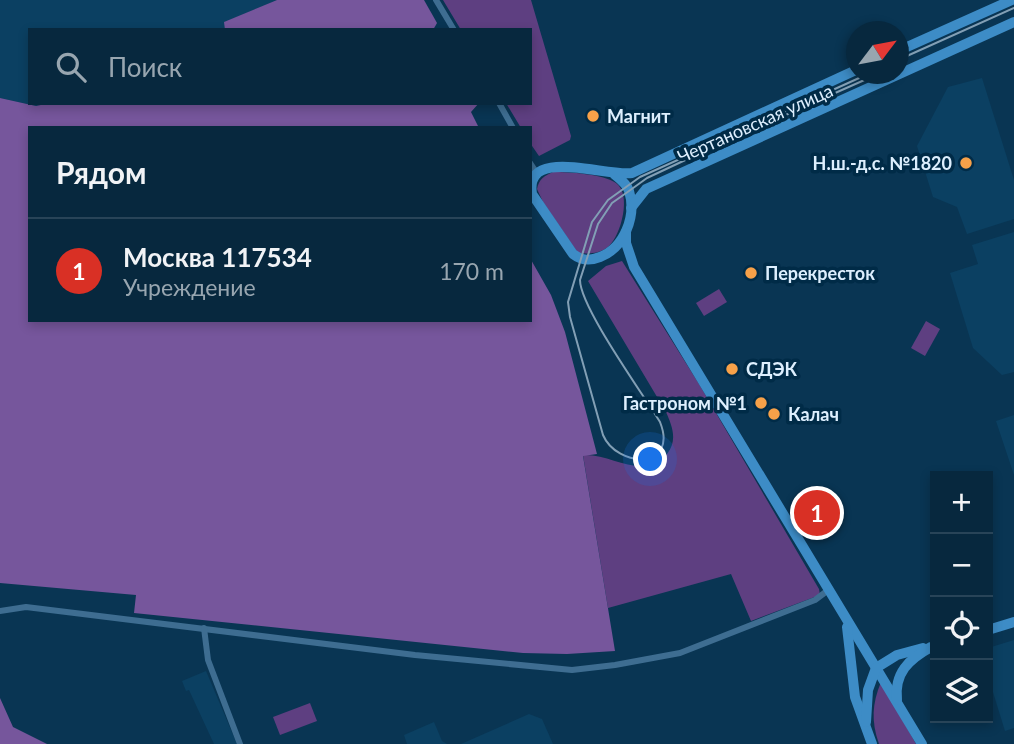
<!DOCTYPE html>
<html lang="ru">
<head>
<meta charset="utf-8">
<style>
  :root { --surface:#07283e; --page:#103045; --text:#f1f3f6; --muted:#98a6b0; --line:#284458; --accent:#d93025 }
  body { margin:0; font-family:Lato,sans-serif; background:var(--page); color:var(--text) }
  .controls { position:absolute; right:21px; bottom:21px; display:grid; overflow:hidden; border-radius:0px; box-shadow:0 4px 10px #0003 }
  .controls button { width:63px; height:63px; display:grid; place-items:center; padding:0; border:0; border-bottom:2px solid var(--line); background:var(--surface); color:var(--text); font:35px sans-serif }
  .compass { position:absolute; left:846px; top:21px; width:63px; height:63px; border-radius:50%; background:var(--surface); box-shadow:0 4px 10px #0003; rotate:58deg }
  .you { position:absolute; left:651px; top:460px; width:24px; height:24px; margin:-18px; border:5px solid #fff; border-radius:50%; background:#1a73e8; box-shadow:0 0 0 10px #1a73e833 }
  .badge { display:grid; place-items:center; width:46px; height:46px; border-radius:50%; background:var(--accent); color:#fff; font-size:23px; font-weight:700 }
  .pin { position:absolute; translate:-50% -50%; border:4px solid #fff; box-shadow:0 2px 7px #0006 }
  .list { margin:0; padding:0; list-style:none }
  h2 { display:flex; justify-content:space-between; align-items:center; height:91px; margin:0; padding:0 28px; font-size:30px }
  h2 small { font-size:23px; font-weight:400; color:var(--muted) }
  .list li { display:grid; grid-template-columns:46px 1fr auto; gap:21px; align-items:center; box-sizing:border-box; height:105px; padding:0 28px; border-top:2px solid var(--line) }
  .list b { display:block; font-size:26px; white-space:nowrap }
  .list p { margin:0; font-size:23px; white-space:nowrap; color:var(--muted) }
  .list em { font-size:23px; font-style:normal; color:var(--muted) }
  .icon { flex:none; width:38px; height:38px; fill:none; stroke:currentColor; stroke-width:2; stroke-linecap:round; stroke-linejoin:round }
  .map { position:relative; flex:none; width:1014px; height:744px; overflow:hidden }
  .search { position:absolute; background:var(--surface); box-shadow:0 4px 10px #0003; left:28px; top:28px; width:504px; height:77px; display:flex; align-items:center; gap:18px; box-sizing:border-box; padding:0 24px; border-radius:0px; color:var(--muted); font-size:26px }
  .panel { position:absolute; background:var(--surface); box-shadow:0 4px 10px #0003; left:28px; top:126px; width:504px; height:196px; border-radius:0px }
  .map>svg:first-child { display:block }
  .built { fill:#0b4062 }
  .green { fill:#5e3f81 }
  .forest { fill:#76569c }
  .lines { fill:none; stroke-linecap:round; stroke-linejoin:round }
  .street { stroke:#3e6d91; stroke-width:6 }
  .secondary { stroke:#3d8cc6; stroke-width:10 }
  .tram { stroke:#829fb5; stroke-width:2 }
  .poi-dot { fill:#f7a149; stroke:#002b47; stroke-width:2.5 }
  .labels { text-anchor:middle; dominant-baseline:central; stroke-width:7; stroke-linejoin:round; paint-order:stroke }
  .poi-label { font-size:18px; font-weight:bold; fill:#ddeffe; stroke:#002b47; text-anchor:start }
  .street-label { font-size:18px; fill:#ddeffe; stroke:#002b47 }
</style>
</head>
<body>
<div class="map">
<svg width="1014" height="744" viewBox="0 0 1014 744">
  <rect width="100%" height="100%" fill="#093553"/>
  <!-- built -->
  <g class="built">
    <path d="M0,0h277l-52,22v8h-195v73h20l-14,3 -36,-8z"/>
    <path d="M982,78l32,102v39l-47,15 -10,-27 -24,-10 -16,-51 31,-59z"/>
    <path d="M1014,232v140l-12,3 -29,-27 -23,-75 28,-9 -6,-19z"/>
    <path d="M1014,415v60l-18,-54z"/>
    <path d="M1014,640v88l-9,3 -17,-55v-28z"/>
    <path d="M206,671l31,73h-23l-25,-54 -3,1 -4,-10z"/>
    <path d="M529,714l13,5 11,25h-92z"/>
    <path d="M434,722l8,19 5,3h-40l-3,-9z"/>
  </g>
  <!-- green -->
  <g class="green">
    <path d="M443,0h88l40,136 -1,4 -31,16 -9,-13v-15h-9l-15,-25h24v-73h-69z"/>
    <path d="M553,172c15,0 51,2 63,11 16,11 5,52 -7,63 -9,8 -21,8 -31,7l-35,-51 -6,-13c2,-10 7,-13 16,-17z"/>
    <path d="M622,261l77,123 120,205 1,6 -69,26 -20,-47 -123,34 -25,-153c29,-2 60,27 84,-1 11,-14 5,-28 -1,-42l-78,-131 18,-15z"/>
    <path d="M719,289l8,13 -23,14 -8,-13z"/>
    <path d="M926,321l14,8 -15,27 -14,-8z"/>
    <path d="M881,682l35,62h-37c-8,-23 -7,-40 2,-62z"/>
    <path d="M310,703l7,18 -37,14 -7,-18z"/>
  </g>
  <!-- forest -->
  <g class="forest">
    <path d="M277,0h147l13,23 -4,7h-208l-1,-8z"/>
    <path d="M0,98l36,8 14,-3h429l-8,9 8,16h-449v192h500v-62l21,37 14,37 32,122 -14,2 32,195 -48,3 -44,-1 -389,-40 2,-18 -136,-12z"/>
    <path d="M0,698l13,29 34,17h-47z"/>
  </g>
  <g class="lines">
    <!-- street -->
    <g class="street">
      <path d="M436,0l18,30"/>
      <path d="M499,103l14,25"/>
      <path d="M530,163l6,9"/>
      <path d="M0,611l26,-4 389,48 157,15 43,-5 65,-12 135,-53 12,-9"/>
      <path d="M204,628l4,32 32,84"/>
    </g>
    <!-- secondary -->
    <g class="secondary">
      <path d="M898,51l114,-51"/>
      <path d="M614,174c5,4 13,10 15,17 8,25 -5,57 -29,66 -10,4 -18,4 -27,-3l-41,-60c-8,-48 74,-17 100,-21l224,-103"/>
      <path d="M631,208l15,-19 368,-167"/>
      <path d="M626,232v11l8,24 288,477"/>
      <path d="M847,627l8,70 17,47"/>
      <path d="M988,630l26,-8"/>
      <path d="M876,668l21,-13 26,-7"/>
      <path d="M897,700c-3,-27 12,-41 34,-53"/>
      <path d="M866,722l2,-32 8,-22"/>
    </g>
    <!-- tram -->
    <g class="tram">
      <path d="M898,60l116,-52"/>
      <path d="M868,74l-228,103 -32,23 -16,22 -24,80 2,15 33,118c14,33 76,35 57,-13 -17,-28 -80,-115 -80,-142l18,-56 14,-21 17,-12 18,-13 66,-31 165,-73"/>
    </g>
  </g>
  <!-- markers -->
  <g class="poi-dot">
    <circle cx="593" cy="116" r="7"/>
    <circle cx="966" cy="163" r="7"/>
    <circle cx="751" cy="273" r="7"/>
    <circle cx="732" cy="369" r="7"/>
    <circle cx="761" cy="403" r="7"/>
    <circle cx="774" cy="414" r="7"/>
  </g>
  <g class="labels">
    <!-- poi labels -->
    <g class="poi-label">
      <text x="607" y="116">Магнит</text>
      <text x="952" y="163" text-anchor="end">Н.ш.-д.с. №1820</text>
      <text x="765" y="273">Перекресток</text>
      <text x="746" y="369">СДЭК</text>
      <text x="747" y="403" text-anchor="end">Гастроном №1</text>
      <text x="788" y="414">Калач</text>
    </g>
    <!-- street labels -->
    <g class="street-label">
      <text transform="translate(755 123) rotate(-24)">Чертановская улица</text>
    </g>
  </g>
</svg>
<div class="controls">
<button>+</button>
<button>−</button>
<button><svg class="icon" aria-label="locate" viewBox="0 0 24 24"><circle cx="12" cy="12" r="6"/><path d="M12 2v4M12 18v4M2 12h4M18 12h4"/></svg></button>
<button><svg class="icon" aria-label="layers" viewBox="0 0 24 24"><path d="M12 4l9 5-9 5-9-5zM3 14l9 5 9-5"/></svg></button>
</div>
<svg class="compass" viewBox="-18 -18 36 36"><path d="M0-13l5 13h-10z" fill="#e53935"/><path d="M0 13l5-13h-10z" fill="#98a6b0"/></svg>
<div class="you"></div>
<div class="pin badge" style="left:817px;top:513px">1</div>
<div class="search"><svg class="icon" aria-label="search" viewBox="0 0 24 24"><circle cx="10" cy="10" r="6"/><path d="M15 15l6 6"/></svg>Поиск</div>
<section class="panel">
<h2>Рядом<small></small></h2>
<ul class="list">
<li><span class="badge">1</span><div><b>Москва 117534</b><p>Учреждение</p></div><em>170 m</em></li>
</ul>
</section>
</div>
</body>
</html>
